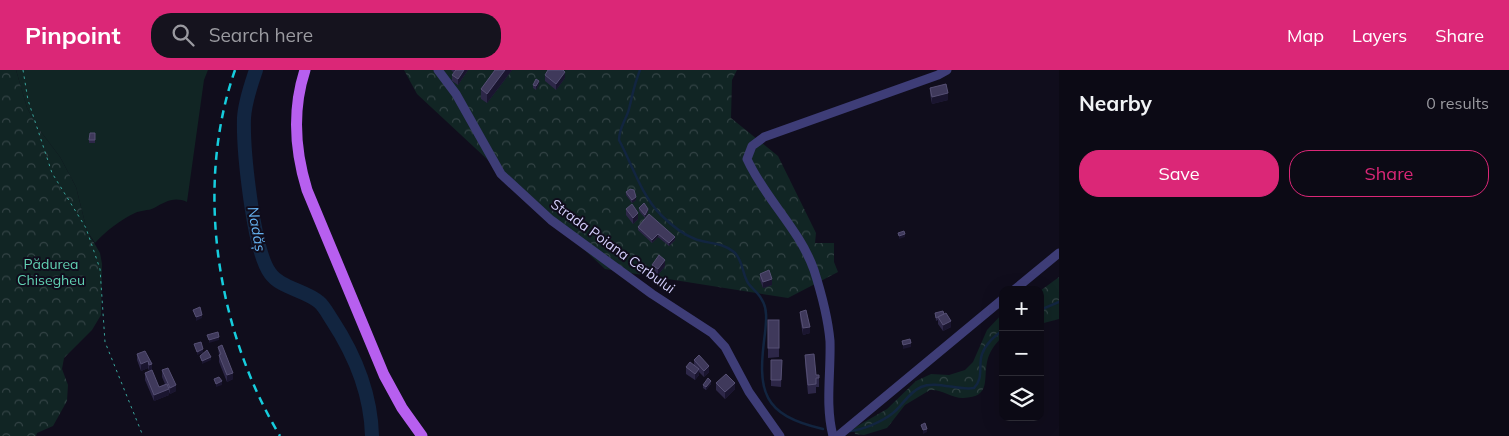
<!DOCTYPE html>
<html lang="en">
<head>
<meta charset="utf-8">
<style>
  :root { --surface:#0c0a15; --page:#15131e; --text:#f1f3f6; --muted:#9a9aa0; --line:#2c2b34; --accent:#db2777 }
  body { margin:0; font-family:Mulish,sans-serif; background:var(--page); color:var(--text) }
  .controls { position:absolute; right:15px; bottom:15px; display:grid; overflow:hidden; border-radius:10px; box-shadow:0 5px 20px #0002 }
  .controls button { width:45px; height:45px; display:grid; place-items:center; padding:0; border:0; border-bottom:1px solid var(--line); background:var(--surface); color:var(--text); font:25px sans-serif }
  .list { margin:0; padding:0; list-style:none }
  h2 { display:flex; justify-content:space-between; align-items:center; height:65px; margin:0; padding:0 20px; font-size:21px }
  h2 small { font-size:16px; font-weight:400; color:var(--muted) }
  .actions { display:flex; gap:10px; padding:15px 20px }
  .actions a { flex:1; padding:11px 0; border:1px solid var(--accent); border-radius:20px; text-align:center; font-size:18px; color:var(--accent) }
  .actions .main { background:var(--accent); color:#fff }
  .icon { flex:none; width:28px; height:28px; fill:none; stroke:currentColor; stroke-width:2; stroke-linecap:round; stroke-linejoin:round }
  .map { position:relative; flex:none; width:1059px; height:366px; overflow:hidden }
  header { display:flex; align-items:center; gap:30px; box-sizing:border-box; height:70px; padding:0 25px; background:var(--accent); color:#fff }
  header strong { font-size:24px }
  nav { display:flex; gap:28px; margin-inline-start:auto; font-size:18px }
  .search { width:350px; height:45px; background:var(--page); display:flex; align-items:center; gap:12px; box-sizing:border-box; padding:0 18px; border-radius:20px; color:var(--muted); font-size:19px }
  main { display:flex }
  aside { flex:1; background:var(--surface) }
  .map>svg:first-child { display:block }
  .grass { fill:#112524 }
  .forest { fill:url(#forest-crowns) }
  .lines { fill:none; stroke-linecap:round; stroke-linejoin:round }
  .stream { stroke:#122540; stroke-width:2.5 }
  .river { stroke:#122540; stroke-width:14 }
  .path { stroke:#38a39b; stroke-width:1; stroke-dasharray:2.5 4; stroke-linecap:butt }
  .minor { stroke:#3e3d77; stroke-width:9 }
  .major { stroke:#b75fef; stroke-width:11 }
  .rail { stroke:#16cddd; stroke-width:2.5; stroke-dasharray:8 6; stroke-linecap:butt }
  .wall { fill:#2d2748 }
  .shaded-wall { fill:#1a152f }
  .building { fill:#3f395b; stroke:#565074 }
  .labels { text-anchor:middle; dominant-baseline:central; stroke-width:4; stroke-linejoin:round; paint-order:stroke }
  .street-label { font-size:14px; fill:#d2cdfa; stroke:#100d1c }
  .park-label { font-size:14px; fill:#62d2b4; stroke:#100d1c }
  .water-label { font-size:15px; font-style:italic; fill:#66b2f0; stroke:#100d1c }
</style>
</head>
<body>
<header>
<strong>Pinpoint</strong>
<div class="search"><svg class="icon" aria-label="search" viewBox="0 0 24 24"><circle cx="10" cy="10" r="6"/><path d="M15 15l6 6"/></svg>Search here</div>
<nav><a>Map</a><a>Layers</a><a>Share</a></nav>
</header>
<main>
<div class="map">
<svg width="1059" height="366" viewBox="0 0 1059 366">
  <defs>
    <pattern id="forest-crowns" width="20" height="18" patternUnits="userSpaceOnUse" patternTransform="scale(1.25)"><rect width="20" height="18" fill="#112524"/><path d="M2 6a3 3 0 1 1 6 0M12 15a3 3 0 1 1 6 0" fill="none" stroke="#334345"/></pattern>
  </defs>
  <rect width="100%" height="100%" fill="#100d1c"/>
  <!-- grass -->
  <path class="grass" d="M16,0h192l-4,10 -17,122c-13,-6 -22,0 -33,6 -6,3 -13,2 -19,5 -15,7 -29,18 -40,30l-8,-12 -11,-44 -16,-30 -22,-29 -11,-20z"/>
  <!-- forest -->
  <g class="forest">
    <path d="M0,0h16l11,38 11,20 22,29 16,30 11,44 13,22 2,11 -1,51 -9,15 -28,28 -2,11 6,16 -1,16 -14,25 -16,7 -1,3h-36z"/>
    <path d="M404,0h333l-5,10 -1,38 47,38 38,77 -1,10h19v19l4,10 -50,26 -183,-29 -188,-175z"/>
    <path d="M1059,207v42l-19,5v-33z"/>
    <path d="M1003,243v23c-7,7 -12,13 -15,22 -6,20 5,39 -25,40 -12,0 -21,-9 -33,-8l-25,15 -18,23 -23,7 -9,-1 -1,-6 33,-19 29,-28 15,-7 18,1 16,-5 8,-8 14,-32z"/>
  </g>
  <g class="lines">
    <!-- stream -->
    <g class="stream">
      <path d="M640,0c-6,15 -7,23 -11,39 -3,11 -10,19 -10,31 13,24 22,55 42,75 10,10 21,19 34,24 13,5 27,3 39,13 9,8 8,21 14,31 4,6 11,10 14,17 6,9 4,23 3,33 -8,59 -3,82 58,96"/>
      <path d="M1040,240l19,-8"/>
      <path d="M850,361c13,-1 33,-10 43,-18 10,-8 15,-20 28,-26 15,-7 37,4 53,1 10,-10 4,-22 8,-34 4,-11 12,-17 21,-24"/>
    </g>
    <!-- river -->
    <path class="river" d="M256,0c-5,15 -11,31 -12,48 -1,31 9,132 26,155 10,15 35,17 49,29 5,4 9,12 13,18 23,35 39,73 40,116"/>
    <!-- path -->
    <path class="path" d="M23,0l5,30 24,73 34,55 14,41 5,73 38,94"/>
    <!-- minor -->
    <g class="minor">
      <path d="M438,0l18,24 45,80 50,46 101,74 60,39 13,14 24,45 31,44"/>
      <path d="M1014,220l45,-37"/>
      <path d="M833,366c-8,-31 -2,-63 -3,-95 -2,-23 -9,-49 -16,-71 -15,-42 -49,-71 -67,-111l5,-13 12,-9 174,-62 9,-5"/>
      <path d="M838,366l165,-137"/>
    </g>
    <!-- major -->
    <path class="major" d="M305,0c-13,40 -10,81 2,120l77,185 18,33 20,28"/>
    <!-- rail -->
    <path class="rail" d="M235,0c-41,117 -18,261 45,366"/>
  </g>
  <!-- wall -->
  <g class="wall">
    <path d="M451,0h17l-10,15 -6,-4v-6l2,-2z"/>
    <path d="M495,0h17l-25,33 -6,-4v-10z"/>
    <path d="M545,5l20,3 -9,12 -11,-9z"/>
    <path d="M539,14l-3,6 -3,-2v-3z"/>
    <path d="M930,18l18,12 -16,4 -2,-10z"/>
    <path d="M95,63v10h-6v-3z"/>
    <path d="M626,122l10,8 -4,3 -6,-8z"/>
    <path d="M639,138l9,4 -3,6 -6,-7z"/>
    <path d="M626,139l12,10 -5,5 -7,-9z"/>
    <path d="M638,157l37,13 -6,6 -11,-9 -6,6 -14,-13z"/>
    <path d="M652,195l13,1 -7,9 -6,-4z"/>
    <path d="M760,204l12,11 -9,3 -3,-8z"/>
    <path d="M800,242l10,21 -7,2 -3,-17z"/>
    <path d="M935,243l9,1 7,13 -8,4 -5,-7v-4l-2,1z"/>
    <path d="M768,250h11v37l-11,1z"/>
    <path d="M218,277l15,32 -6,3 -8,-20v-7z"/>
    <path d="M137,284l15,10 -3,7 -1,-3 -7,3 -4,-11z"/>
    <path d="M805,285l11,20 3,3v9h-3v6l-8,1 -3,-30z"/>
    <path d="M694,290l15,12 -5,5 -5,-5v3l-4,5 -9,-6v-7l8,-2z"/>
    <path d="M771,290h11l-1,27 -10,-1z"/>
    <path d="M162,300l14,21 -6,3 -1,-2v3l-15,6 -9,-21v-7l14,14 6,-3 -3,-7z"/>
    <path d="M716,313l19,6 -10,10 -9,-9z"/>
    <path d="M711,314l-5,6 -3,-2v-3z"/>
  </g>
  <!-- shaded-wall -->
  <g class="shaded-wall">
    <path d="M464,0h4l-10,15v-6z"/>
    <path d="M505,0h7l-25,33v-9z"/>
    <path d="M565,2v6l-9,12v-6z"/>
    <path d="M539,11v3l-3,6v-4z"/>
    <path d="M948,23v7l-16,4v-7z"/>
    <path d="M636,127v3l-4,3v-3z"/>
    <path d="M648,139v3l-3,6v-3z"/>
    <path d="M638,143v6l-5,5v-6z"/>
    <path d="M658,164v3l-6,6v-3z"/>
    <path d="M905,164v3l-6,2v-3z"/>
    <path d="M675,167v3l-6,6v-3z"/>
    <path d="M665,190v6l-7,9v-6z"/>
    <path d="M772,209v6l-9,3v-6z"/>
    <path d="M202,245v3l-6,3v-4z"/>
    <path d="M951,251v6l-8,4v-6z"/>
    <path d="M810,257v6l-7,2v-7z"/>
    <path d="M219,267v3l-10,3v-3z"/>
    <path d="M911,273v4l-8,2v-4z"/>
    <path d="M203,279v4l-6,2v-3z"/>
    <path d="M211,287v3l-9,4v-3z"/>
    <path d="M148,291v7l-7,3v-7z"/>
    <path d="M152,294v6l-3,1v-6z"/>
    <path d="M709,296v6l-5,5v-6z"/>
    <path d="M699,299v6l-4,5v-6z"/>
    <path d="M233,303v6l-6,3v-7z"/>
    <path d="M222,311v4l-6,2v-3z"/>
    <path d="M711,311v3l-5,6v-3z"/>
    <path d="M735,313v6l-10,10v-7z"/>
    <path d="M176,315v6l-6,3v-6z"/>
    <path d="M169,319v6l-15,6v-6z"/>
    <path d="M927,359v3l-4,2v-4z"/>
  </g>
  <!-- building -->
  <g class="building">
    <path d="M456,0h8l-6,9 -6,-4z"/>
    <path d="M495,0h10l-18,24 -6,-5z"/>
    <path d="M548,0h15l2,2 -9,12 -11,-9z"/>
    <path d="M536,9l3,2 -3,5 -3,-1z"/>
    <path d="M946,14l2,9 -16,4 -2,-9z"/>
    <path d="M90,63h5v7h-6z"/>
    <path d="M630,119l4,1 2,7 -4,3 -6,-8z"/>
    <path d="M644,133l4,6 -3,6 -6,-7z"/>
    <path d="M632,134l6,9 -5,5 -7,-9z"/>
    <path d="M649,144l26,23 -6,6 -11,-9 -6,6 -14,-13z"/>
    <path d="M904,161l1,3 -6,2 -1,-3z"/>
    <path d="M659,185l6,5 -7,9 -6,-4z"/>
    <path d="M769,200l3,9 -9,3 -3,-8z"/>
    <path d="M200,237l2,8 -6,2 -3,-7z"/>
    <path d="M806,240l4,17 -7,1 -3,-16z"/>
    <path d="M943,241l1,3 -8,4 -1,-5z"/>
    <path d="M946,243l5,8 -8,4 -5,-8z"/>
    <rect x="768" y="250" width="11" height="28"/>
    <path d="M218,262l1,5 -10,3 -2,-5z"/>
    <path d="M910,269l1,4 -8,2 -1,-4z"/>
    <path d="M201,272l2,7 -6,3 -3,-8z"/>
    <path d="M222,275l11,28 -6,2 -8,-20 2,-1 -3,-7z"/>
    <path d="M207,280l4,7 -9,4 -2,-5z"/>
    <path d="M145,281l7,13 -3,1 -1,-4 -7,3 -4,-10z"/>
    <path d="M814,284l2,21h3v3h-3v6l-8,1 -3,-30z"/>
    <path d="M699,285l10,11 -5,5 -10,-11z"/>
    <path d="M771,290h11l-1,20h-10z"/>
    <path d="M690,292l9,7 -4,5 -9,-7z"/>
    <path d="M168,298l8,17 -6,3 -8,-18z"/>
    <path d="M152,300l7,17 8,-3 2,5 -15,6 -9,-22z"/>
    <path d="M726,304l9,9 -10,9 -9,-9z"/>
    <path d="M219,307l3,4 -6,3 -2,-5z"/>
    <path d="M708,308l3,3 -5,6 -3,-2z"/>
    <path d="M925,353l2,6 -4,1 -2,-5z"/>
  </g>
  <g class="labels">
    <!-- street labels -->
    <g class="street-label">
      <text transform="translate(613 176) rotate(36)">Strada Poiana Cerbului</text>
    </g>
    <!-- park labels -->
    <g class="park-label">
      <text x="51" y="194">Pădurea<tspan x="51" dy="16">Chisegheu</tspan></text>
    </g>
    <!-- water labels -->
    <g class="water-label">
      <text transform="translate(257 159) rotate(80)">Nadăș</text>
    </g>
  </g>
</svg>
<div class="controls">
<button>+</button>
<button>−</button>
<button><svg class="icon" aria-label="layers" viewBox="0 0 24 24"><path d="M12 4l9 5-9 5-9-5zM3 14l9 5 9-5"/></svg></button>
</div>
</div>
<aside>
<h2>Nearby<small>0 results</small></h2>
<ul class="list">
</ul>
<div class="actions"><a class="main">Save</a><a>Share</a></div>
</aside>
</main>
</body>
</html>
